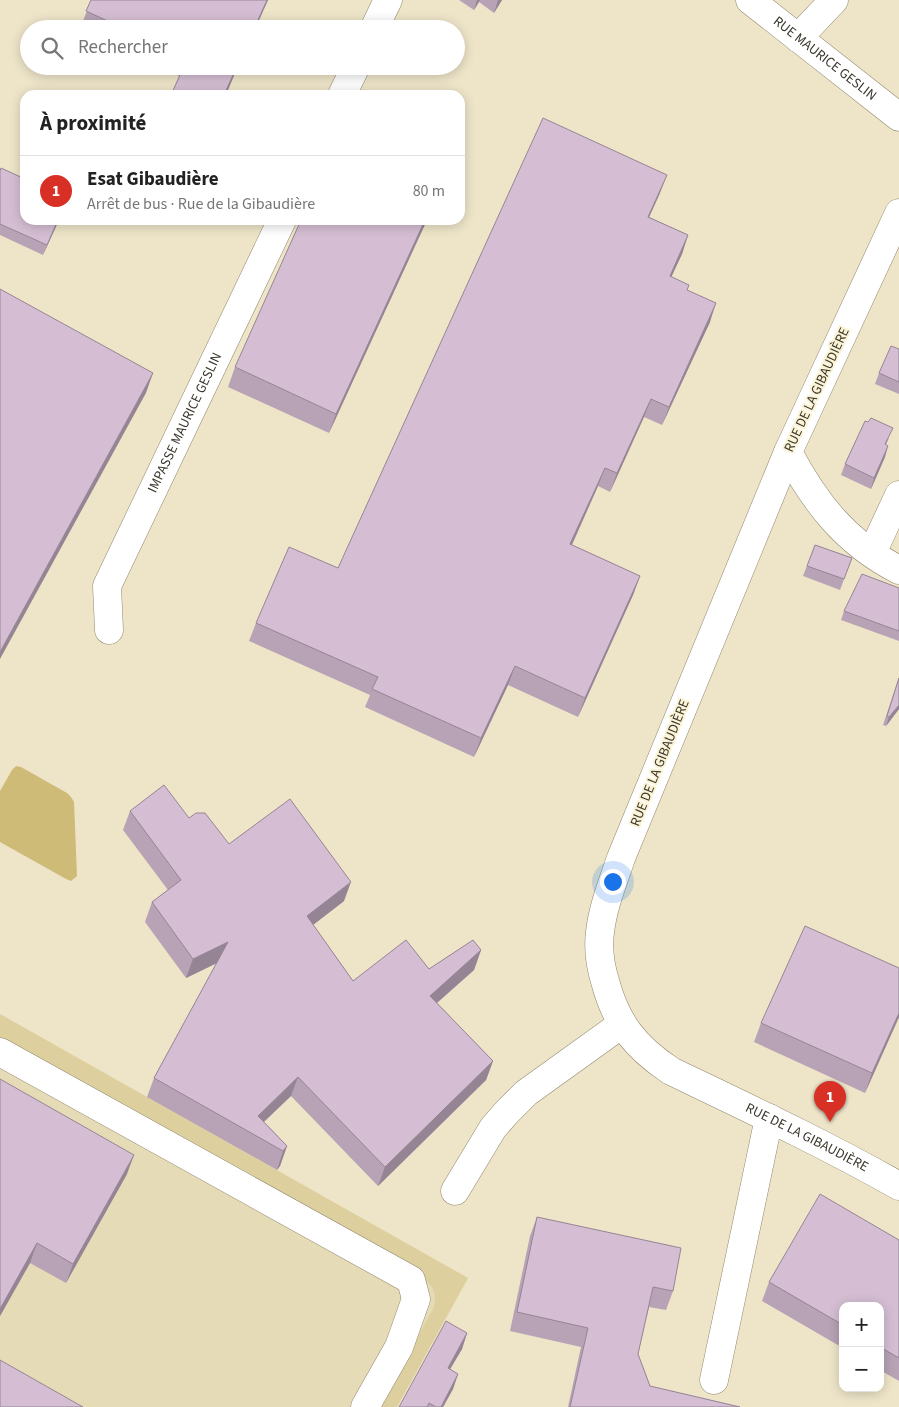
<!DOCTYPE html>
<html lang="fr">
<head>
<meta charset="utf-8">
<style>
  :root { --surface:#fff; --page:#f6f6f6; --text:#222; --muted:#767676; --line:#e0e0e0; --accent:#d93025 }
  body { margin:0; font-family:"Source Sans 3",sans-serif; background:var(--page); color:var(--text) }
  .controls { position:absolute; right:15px; bottom:15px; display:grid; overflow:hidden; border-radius:10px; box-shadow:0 2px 12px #0003 }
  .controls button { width:45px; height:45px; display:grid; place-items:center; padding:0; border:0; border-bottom:1px solid var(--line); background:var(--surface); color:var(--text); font:25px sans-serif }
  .you { position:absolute; left:612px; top:881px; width:18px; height:18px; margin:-12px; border:4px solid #fff; border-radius:50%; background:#1a73e8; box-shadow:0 0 0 8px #1a73e833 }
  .badge { display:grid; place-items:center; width:32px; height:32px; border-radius:50%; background:var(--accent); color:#fff; font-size:16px; font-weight:700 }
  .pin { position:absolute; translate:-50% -41px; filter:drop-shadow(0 1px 2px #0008) }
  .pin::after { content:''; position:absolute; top:26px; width:18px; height:15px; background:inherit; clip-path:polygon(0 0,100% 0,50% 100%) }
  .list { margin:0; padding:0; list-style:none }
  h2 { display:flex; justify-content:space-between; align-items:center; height:65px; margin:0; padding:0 20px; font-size:21px }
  h2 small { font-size:16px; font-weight:400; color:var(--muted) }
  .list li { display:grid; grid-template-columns:32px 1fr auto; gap:15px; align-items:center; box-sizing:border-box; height:70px; padding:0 20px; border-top:1px solid var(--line) }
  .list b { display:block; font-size:19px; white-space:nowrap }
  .list p { margin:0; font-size:16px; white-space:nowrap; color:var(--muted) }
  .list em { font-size:16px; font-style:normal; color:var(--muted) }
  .icon { flex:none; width:28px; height:28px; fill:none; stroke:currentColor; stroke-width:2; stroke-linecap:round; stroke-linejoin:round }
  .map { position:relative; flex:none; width:899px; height:1407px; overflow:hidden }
  .search { position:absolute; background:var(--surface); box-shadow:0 2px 12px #0003; left:20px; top:20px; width:445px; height:55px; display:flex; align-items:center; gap:12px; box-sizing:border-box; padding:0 18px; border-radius:28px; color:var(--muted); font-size:19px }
  .panel { position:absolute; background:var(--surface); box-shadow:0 2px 12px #0003; left:20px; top:90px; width:445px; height:135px; border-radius:15px }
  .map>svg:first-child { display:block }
  .built { fill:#e6dbb7 }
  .green { fill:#ded09e }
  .water { fill:#cfbb78 }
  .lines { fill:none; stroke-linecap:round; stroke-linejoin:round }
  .minor-casing { stroke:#8f876d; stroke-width:29 }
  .minor { stroke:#fff; stroke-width:28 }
  .wall { fill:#b7a3b5 }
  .shaded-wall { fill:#958594 }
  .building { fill:#d5bed3; stroke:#958594 }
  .labels { text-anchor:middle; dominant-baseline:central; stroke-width:4; stroke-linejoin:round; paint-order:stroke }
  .street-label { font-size:14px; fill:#3a372c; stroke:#fbf3d6 }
</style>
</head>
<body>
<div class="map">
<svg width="899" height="1407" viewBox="0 0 899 1407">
  <rect width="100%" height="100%" fill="#eee5c9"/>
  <!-- built -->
  <path class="built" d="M0,1014l468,264 -71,129h-397z"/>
  <!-- green -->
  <path class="green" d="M0,1014l468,264 -71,129h-19l55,-98c4,-13 2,-21 -8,-29l-425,-241z"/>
  <!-- water -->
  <path class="water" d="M16,766l5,1 46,26 4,4 3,5 3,74 -6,5 -5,-2 -66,-37v-51l12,-21z"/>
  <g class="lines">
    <defs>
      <g id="minor">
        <path id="s1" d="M750,0l149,117"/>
        <path d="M374,29l14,-29"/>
        <path d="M798,38l36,-38"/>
        <path d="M342,95l14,-29"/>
        <path id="s2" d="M899,213l-111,239 -167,406c-8,24 -18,48 -21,74 -2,16 0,33 5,49 11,42 30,66 66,90 77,37 154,73 228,115"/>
        <path d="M788,452c27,51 58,91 111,118"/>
        <path d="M872,553l27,-58"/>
        <path id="s3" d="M109,630l-2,-44 175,-366"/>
        <path d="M0,1052l411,228 5,19 -17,48 -34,60"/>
        <path d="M455,1191l38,-63 14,-16 19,-19 96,-69"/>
        <path d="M714,1380l55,-262"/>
      </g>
    </defs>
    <!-- minor casing -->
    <use href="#minor" class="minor-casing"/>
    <!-- minor -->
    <use href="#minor" class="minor"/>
  </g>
  <!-- wall -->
  <g class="wall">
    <path d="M91,0h177l-13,29h-175z"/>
    <path d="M459,0h43l-8,13 -15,-11 -5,8z"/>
    <path d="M158,66h80l-59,10z"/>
    <path d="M0,171l25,49h34l-16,35 -43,-20z"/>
    <path d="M660,193l-11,24 39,18 -6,19 -11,23 16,13 23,32 -48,103 -18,-8 -34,75 -12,-6 -26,59 68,31 -7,19 -55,122 -70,-32 -34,72 -109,-50 5,-12 -121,-54 7,-18 82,-55z"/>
    <path d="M427,220l-98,213 -101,-46 7,-20z"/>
    <path d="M899,349v45l-24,-10 4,-11z"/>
    <path d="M889,438l-3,7 -1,12 -14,32 -30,-14 4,-11z"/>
    <path d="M815,545l37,13 -12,32 -37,-14z"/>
    <path d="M899,588v53l-58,-21 3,-9z"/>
    <path d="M899,677v32l-13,17 -3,-1z"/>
    <path d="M130,811l59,7 40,26 115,57 -31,24 40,56 76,-12 52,-19 -7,20 -37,33 56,58 -7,19 -108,106 -87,-90 -27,26 23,24 -7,20 -3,4 -130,-73 7,-19 63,-115 -31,15 -41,-56 7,-20 16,-12 -45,-60z"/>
    <path d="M899,1017l-34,76 -111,-51 7,-19z"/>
    <path d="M0,1079l127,95 -61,109 -36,-20 -30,53z"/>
    <path d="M537,1217l136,74 -7,19 -17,-3 -11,47 12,32 90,21h-172l13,-60 -71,-16 20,-95z"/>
    <path d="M899,1240v141l-19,-11v-64h-37v42l-81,-47 7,-19z"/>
    <path d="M467,1333l-5,16 -12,20 8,5 -5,15 -10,18h-44z"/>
  </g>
  <!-- shaded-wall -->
  <g class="shaded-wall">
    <path d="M267,0h1l-13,29h-1z"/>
    <path d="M477,0h3l-6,10z"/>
    <path d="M498,0h4l-8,13z"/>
    <path d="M237,66h1l-12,29h-2z"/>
    <path d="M667,175l-7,18 -19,42 7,-18z"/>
    <path d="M58,220h1l-16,35 4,-10z"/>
    <path d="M425,220h2l-98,213 7,-19z"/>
    <path d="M688,235l-6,19 -19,41 7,-19z"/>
    <path d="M716,303l-6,19 -48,103 7,-18z"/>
    <path d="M153,373l-7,20 -146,266v-7z"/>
    <path d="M651,399l-7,18 -34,75 7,-19z"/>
    <path d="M888,446l-3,11 -14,32 3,-11z"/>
    <path d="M605,468l-7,18 -34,76 6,-18z"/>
    <path d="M640,576l-7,19 -55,122 7,-19z"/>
    <path d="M515,666l-7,19 -34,72 7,-19z"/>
    <path d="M899,705v4l-13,17 3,-9z"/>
    <path d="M351,882l-7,19 -44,34 7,-19z"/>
    <path d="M228,942l-7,19 -35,17 7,-19z"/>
    <path d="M481,950l-7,20 -51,45 7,-19z"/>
    <path d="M899,1013v4l-34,76 7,-20z"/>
    <path d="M493,1061l-7,19 -108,106 7,-19z"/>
    <path d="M298,1077l-7,19 -39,37 6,-17z"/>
    <path d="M287,1146l-7,20 -3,4 6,-19z"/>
    <path d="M134,1155l-7,19 -61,109 7,-19z"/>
    <path d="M37,1243l-7,20 -30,53v-7z"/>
    <path d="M467,1333l-5,16 -20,34 6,-15z"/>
    <path d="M458,1374l-5,15 -10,18h-2z"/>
  </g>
  <!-- building -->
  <g class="building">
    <path d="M91,0h176l-13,29h-129l-39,-18z"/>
    <path d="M184,66h53l-13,29h-53z"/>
    <path d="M543,118l124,57 -19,42 40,18 -18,41 19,9 -2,5 29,13 -47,104 -18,-8 -34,74 -12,-5 -35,76 70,32 -55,122 -70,-32 -34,72 -109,-49 6,-12 -122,-54 33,-76 49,21z"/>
    <path d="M1,168l24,11v41h33l-11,25 -47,-21v-53z"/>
    <path d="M301,220h124l-89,194 -101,-47z"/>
    <path d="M0,289l153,84 -153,279z"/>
    <path d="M891,346l8,3v33l-20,-9z"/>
    <path d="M871,418l22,10 -8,16 3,2 -14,32 -29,-14 20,-43 3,1z"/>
    <path d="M815,545l37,13 -8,21 -37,-13z"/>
    <path d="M862,574l37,14v43l-55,-20z"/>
    <path d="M899,678v27l-10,12 -2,-1z"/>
    <path d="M164,785l25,33 7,-5h9l24,31 61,-45 61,83 -44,34 46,65 53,-41 23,29 44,-29 8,10 -51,46 63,65 -108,106 -87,-90 -40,39 29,30 -4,5 -129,-73 74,-136 -35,17 -41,-57 29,-22 -51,-69z"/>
    <path d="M805,926l94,42v45l-27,60 -111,-50z"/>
    <path d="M0,1079l134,76 -61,109 -36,-21 -37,66z"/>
    <path d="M820,1194l79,46v118l-19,-11v-41h-37v19l-74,-43z"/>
    <path d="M537,1217l144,31 -8,43 -20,-4 -15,67 12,32 90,21h-170l18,-79 -71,-16z"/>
    <path d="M446,1321l21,12 -19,35 10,6 -17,33h-5l-7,-4 -2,4h-28z"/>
    <path d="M0,1360l83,47h-83z"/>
  </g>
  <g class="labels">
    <!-- street labels -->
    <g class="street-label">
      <text stroke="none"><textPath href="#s1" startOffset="95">RUE MAURICE GESLIN</textPath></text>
      <text transform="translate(817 390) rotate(-65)">RUE DE LA GIBAUDIÈRE</text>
      <text stroke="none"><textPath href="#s3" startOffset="225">IMPASSE MAURICE GESLIN</textPath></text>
      <text transform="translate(660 763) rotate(-68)">RUE DE LA GIBAUDIÈRE</text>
      <text stroke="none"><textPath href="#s2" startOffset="1095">RUE DE LA GIBAUDIÈRE</textPath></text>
    </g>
  </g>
</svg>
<div class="controls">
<button>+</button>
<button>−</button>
</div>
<div class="you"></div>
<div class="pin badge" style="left:830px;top:1122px">1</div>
<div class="search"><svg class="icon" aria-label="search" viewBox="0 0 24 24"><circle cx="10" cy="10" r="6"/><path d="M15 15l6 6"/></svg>Rechercher</div>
<section class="panel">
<h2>À proximité<small></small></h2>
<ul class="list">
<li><span class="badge">1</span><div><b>Esat Gibaudière</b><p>Arrêt de bus · Rue de la Gibaudière</p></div><em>80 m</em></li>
</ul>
</section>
</div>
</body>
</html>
